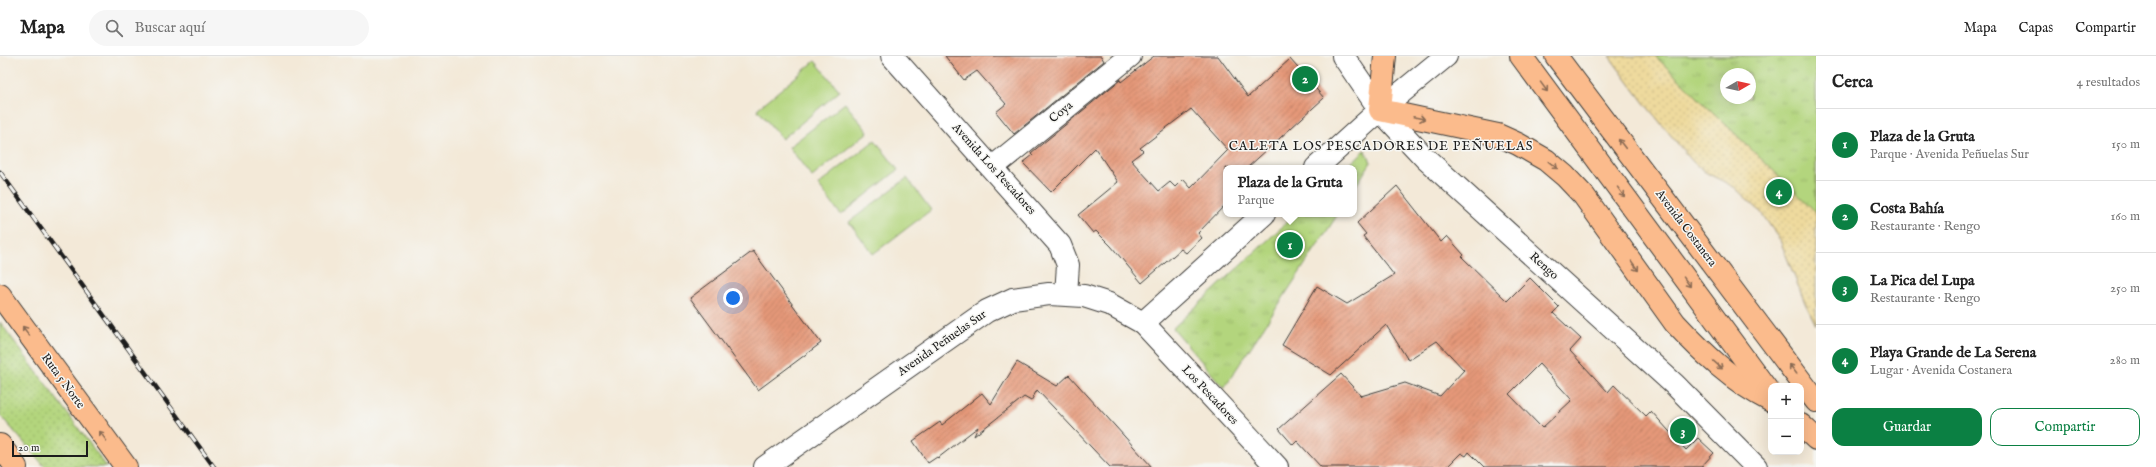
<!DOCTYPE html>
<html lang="es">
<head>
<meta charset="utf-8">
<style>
  :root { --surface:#fff; --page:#f6f6f6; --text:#222; --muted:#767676; --line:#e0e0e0; --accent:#0b8043 }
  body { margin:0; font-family:"IM FELL English",serif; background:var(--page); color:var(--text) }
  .controls { position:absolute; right:12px; bottom:12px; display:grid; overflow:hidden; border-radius:8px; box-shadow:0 4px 16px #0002 }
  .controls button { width:36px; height:36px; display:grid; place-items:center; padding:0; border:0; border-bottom:1px solid var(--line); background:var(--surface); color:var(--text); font:20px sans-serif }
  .compass { position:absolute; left:1720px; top:12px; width:36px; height:36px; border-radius:50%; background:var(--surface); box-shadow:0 4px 16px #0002; rotate:81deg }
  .scale { position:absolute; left:12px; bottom:10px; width:76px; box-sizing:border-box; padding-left:4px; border:2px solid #1c1c1c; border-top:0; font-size:11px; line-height:14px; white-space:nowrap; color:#1c1c1c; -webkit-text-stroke:3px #f6f6f2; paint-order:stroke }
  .you { position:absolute; left:733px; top:242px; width:14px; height:14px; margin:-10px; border:3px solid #fff; border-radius:50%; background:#1a73e8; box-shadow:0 0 0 6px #1a73e833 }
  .badge { display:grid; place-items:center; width:26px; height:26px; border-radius:50%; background:var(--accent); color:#fff; font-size:13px; font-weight:700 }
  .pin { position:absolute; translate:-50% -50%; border:2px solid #fff; box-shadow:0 1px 4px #0006 }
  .popup { position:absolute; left:1223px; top:109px; width:134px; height:52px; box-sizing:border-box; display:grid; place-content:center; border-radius:8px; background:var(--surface); filter:drop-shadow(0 1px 3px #0005); font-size:13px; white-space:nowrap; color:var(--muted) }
  .popup b { font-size:15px; color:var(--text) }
  .popup::after { content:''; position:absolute; left:50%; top:100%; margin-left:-8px; border:8px solid transparent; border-top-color:var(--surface) }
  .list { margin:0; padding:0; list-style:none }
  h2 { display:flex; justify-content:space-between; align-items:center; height:52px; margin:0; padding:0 16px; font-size:17px }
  h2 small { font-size:13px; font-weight:400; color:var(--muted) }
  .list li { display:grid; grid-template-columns:26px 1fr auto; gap:12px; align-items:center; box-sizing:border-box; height:72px; padding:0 16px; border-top:1px solid var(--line) }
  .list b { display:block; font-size:15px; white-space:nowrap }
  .list p { margin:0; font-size:13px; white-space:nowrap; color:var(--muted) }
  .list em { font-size:13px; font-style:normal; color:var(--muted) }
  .actions { display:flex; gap:8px; padding:12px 16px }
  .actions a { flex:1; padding:9px 0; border:1px solid var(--accent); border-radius:12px; text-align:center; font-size:14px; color:var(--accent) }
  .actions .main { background:var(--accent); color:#fff }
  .icon { flex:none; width:22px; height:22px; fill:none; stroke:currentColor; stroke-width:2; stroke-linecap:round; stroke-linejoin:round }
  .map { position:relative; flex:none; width:1816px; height:411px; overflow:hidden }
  header { display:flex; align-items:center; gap:24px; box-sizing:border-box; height:56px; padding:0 20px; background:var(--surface); border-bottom:1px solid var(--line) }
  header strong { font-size:19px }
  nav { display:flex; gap:22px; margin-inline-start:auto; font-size:14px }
  .search { width:280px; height:36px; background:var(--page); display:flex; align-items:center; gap:10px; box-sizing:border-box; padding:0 14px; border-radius:22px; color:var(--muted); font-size:15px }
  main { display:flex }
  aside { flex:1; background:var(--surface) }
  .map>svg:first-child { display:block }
  .grass { fill:url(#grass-dots); stroke:#68784c }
  .sand { fill:url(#sand-dots); stroke:#857b5d; fill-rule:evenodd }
  .park { fill:url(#park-tufts); stroke:#68784c; fill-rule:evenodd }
  .garden { fill:#b3d57d; stroke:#68784c }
  .building { fill:url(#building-hatch); fill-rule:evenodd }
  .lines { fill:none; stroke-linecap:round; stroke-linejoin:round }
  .minor-casing { stroke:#3c3b38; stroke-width:24 }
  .tertiary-casing { stroke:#3c3b38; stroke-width:24 }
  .primary-casing { stroke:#3c3b38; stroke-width:24 }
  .trunk-casing { stroke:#3c3b38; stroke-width:24 }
  .minor { stroke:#fff; stroke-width:22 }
  .tertiary { stroke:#fff; stroke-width:22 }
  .primary { stroke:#fbbb8c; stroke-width:22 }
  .trunk { stroke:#fbbb8c; stroke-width:22 }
  .rail-casing { stroke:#1c1c1c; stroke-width:4.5 }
  .rail { stroke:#f6f6f2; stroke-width:3; stroke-dasharray:9; stroke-linecap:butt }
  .oneway { stroke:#8c6c54 }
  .labels { text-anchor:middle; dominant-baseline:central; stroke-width:3; stroke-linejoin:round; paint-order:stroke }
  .street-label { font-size:12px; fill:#1c1c1c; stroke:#f6f6f2 }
  .neighbourhood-label { font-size:13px; letter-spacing:1px; fill:#1c1c1c; stroke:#f6f6f2 }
</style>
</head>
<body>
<header>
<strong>Mapa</strong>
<div class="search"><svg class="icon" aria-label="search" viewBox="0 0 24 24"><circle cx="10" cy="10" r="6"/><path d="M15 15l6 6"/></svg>Buscar aquí</div>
<nav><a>Mapa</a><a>Capas</a><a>Compartir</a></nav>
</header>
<main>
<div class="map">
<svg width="1816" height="411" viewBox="0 0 1816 411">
  <defs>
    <pattern id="grass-dots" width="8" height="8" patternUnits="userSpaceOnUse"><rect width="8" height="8" fill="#b3d57d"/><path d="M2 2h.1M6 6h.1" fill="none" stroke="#99b66b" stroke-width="1.8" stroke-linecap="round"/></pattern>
    <pattern id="sand-dots" width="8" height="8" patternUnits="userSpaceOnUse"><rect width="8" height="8" fill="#eeda9e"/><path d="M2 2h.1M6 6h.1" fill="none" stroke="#ccba88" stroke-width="1.8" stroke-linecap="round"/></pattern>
    <pattern id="park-tufts" width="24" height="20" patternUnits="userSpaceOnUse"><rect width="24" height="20" fill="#b3d57d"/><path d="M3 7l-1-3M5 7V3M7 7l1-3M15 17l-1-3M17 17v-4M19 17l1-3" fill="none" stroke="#99b66b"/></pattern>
    <pattern id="building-hatch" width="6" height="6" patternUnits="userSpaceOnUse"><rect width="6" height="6" fill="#e59879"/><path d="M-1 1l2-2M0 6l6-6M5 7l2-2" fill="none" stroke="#b97b62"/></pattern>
  </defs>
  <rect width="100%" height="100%" fill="#f6f6f2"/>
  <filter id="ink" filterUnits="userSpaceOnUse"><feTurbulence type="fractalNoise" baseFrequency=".025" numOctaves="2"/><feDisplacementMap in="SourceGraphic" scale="8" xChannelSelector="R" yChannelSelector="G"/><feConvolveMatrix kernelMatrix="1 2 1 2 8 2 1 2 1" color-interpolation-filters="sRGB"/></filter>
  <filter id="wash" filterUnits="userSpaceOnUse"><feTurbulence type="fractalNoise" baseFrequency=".012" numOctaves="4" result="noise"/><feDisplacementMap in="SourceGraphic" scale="16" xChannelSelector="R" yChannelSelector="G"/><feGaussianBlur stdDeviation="0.9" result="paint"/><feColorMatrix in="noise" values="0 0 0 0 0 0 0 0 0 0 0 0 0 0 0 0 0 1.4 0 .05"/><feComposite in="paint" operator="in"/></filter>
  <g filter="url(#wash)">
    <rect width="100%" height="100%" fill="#f3e9d8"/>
    <!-- grass -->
    <path class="grass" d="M0,266l107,145h-62l-45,-52z"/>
    <!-- sand -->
    <path class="sand" d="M1609,0h207v269l-11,-22 -25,-63 -20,-29 -26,-24 -29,-15 -12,-10 -49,-59zM1726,18h24v24h-24z"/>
    <!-- park -->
    <g class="park">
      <path d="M1655,0h161v156zM1726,18h24v24h-24z"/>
      <path d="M1365,94l6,12 -17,27v-21h-8z"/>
      <path d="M1296,158h42l-114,174 -51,-60z"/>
    </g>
    <!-- garden -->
    <g class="garden">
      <path d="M815,5l25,30 -58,48 -25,-30z"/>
      <path d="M845,47l23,29 -56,45 -23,-30z"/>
      <path d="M875,84l23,30 -57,45 -23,-30z"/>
      <path d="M907,122l24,32 -58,44 -24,-32z"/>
    </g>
    <g id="blocks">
      <!-- building -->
      <g class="building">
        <path d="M945,0h156l3,5 -90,73 -18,-22 10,-8 -29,-33 -13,9z"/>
        <path d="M1154,0h64l30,41 42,-38 34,39 -77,70h-21v36l-28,29 4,5 -16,15 -5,-4 -39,34 -31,-37 -15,-15 -3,2 -15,-18 40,-33 -23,-34 -44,44 -28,-29 10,-8 -2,-2 89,-73 1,2zM1191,53l37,41 -37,38 -8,-9 -8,8 -5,-5 -11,9 -28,-31 12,-9 -3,-3z"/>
        <path d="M1397,130l44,56 6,-6 17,19 -2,2 45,44 23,-23 29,29 -6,6 28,26 -11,12 38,41 6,-7 32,31 5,-5 35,39 12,-12 16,15 -13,14h-217l-15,-15 -3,4 -5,-3 -14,14h-126l-24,-26 -4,4 -14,-16 62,-55 20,22 44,-13 35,13 24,-26 -27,-29 -29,19 -22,-35 -55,50 -49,-30 35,-59 30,18 47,-29 -31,-39 3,-2 -9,-11zM1539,308l33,36 -30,28 -33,-34z"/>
        <path d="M753,195l68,92 -63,47 -68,-92z"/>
        <path d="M1017,306l40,24 12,-11 83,92h-42l-73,-77 -6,11 -7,-4 -50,39 4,-9 -40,31 -1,-1 -9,6 -15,-22 27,-19 2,3 40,-32 9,11z"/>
      </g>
    </g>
  </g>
  <g filter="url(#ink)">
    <use href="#blocks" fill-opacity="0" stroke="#3c3b38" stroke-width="1"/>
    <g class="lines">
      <defs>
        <g id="minor">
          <path d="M892,0l168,189 8,20 -2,29"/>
          <path d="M1343,0l37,54 45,48 250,227 81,82"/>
          <path d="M993,111l137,-111"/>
        </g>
        <g id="tertiary">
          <path d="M1316,112l64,-58 66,-54"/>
          <path d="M1143,267l121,-109"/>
          <path d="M765,411l222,-156 26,-12 36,-5 35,2 25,8 34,19 134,144"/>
        </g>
        <g id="primary">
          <path d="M1385,0l-5,54 118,25 20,9 28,16 19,16 19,20 91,127c28,30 58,59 96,78"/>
          <path d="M1521,0l250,339"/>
          <path d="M1556,0l260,345"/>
          <path d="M1801,369l15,14"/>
        </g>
        <g id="trunk">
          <path d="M0,239l126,172"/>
          <path d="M0,389l16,22"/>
        </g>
      </defs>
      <!-- minor casing -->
      <use href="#minor" class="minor-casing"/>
      <!-- tertiary casing -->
      <use href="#tertiary" class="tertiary-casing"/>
      <!-- primary casing -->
      <use href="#primary" class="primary-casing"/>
      <!-- trunk casing -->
      <use href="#trunk" class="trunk-casing"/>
      <!-- minor -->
      <use href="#minor" class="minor"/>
      <!-- tertiary -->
      <use href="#tertiary" class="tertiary"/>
      <!-- primary -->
      <use href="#primary" class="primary"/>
      <!-- trunk -->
      <use href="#trunk" class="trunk"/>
      <defs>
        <path id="rail" d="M0,116l214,295"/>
      </defs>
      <!-- rail casing -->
      <use href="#rail" class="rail-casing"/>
      <!-- rail -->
      <use href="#rail" class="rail"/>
    </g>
    <!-- one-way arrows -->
    <defs><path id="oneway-shaft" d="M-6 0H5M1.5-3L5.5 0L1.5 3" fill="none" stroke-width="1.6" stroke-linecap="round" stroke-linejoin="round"/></defs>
    <g class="oneway">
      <use href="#oneway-shaft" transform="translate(1544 31) rotate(54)"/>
      <use href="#oneway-shaft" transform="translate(1419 62) rotate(12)"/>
      <use href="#oneway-shaft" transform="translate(1622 88) rotate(-127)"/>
      <use href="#oneway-shaft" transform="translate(1553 109) rotate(38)"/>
      <use href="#oneway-shaft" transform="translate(1621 136) rotate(54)"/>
      <use href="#oneway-shaft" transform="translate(1635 210) rotate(54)"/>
      <use href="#oneway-shaft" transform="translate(1687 226) rotate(54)"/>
      <use href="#oneway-shaft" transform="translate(26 275) rotate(-126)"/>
      <use href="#oneway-shaft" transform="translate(1718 309) rotate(41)"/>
      <use href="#oneway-shaft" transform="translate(1793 313) rotate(-127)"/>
      <use href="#oneway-shaft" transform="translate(103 380) rotate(-126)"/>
    </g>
  </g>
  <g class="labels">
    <!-- street labels -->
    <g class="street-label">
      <text transform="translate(1061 56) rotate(-39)">Coya</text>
      <text transform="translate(994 113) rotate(48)">Avenida Los Pescadores</text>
      <text transform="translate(1686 172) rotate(53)">Avenida Costanera</text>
      <text transform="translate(1544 210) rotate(42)">Rengo</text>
      <text transform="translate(942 287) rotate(-35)">Avenida Peñuelas Sur</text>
      <text transform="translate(63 325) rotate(54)">Ruta 5 Norte</text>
      <text transform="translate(1210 339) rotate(47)">Los Pescadores</text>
    </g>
    <!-- neighbourhood labels -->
    <g class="neighbourhood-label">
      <text x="1381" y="90">CALETA LOS PESCADORES DE PEÑUELAS</text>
    </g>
  </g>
</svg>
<div class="controls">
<button>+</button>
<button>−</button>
</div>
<svg class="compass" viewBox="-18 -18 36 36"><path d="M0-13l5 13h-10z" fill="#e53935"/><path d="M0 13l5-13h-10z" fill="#767676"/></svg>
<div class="scale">20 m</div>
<div class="you"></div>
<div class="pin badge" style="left:1290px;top:189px">1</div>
<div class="popup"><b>Plaza de la Gruta</b>Parque</div>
<div class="pin badge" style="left:1305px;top:23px">2</div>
<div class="pin badge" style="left:1683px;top:375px">3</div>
<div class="pin badge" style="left:1779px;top:136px">4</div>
</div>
<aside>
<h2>Cerca<small>4 resultados</small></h2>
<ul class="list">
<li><span class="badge">1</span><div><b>Plaza de la Gruta</b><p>Parque · Avenida Peñuelas Sur</p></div><em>150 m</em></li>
<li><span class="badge">2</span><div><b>Costa Bahía</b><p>Restaurante · Rengo</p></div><em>160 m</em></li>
<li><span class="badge">3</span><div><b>La Pica del Lupa</b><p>Restaurante · Rengo</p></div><em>250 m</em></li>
<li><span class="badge">4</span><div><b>Playa Grande de La Serena</b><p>Lugar · Avenida Costanera</p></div><em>280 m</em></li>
</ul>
<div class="actions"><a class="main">Guardar</a><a>Compartir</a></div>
</aside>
</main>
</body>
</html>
